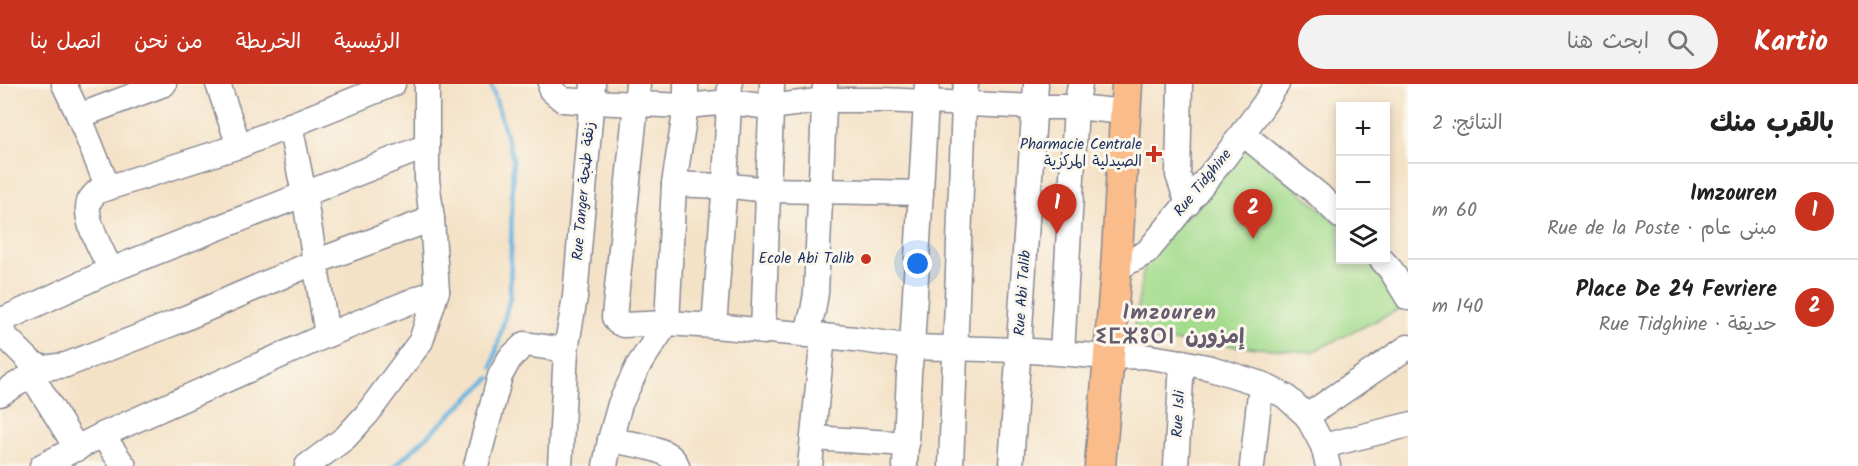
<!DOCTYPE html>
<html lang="ar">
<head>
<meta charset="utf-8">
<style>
  :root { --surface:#fff; --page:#f2f2f2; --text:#222; --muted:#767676; --line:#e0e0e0; --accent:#c8321e }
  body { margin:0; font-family:Kalam,"Playpen Sans Arabic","Noto Sans Tifinagh",sans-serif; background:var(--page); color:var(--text); direction:rtl }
  .controls { position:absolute; right:18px; top:18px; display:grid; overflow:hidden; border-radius:0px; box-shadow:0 3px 9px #0003 }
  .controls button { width:54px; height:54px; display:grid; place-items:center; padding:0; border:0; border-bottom:2px solid var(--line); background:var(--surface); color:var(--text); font:30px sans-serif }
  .you { position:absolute; left:918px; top:180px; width:21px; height:21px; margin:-15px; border:4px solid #fff; border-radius:50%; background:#1a73e8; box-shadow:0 0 0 9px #1a73e833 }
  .badge { display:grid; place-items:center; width:39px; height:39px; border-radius:50%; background:var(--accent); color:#fff; font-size:20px; font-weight:700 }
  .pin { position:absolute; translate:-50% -50px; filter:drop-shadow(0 2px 3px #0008) }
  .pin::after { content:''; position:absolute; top:32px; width:21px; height:18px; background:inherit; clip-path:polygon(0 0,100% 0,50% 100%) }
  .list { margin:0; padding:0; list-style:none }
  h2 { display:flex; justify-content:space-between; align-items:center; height:78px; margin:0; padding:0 24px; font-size:26px }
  h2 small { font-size:20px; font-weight:400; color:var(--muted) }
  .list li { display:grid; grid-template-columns:39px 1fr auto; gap:18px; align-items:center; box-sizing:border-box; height:96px; padding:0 24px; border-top:2px solid var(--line) }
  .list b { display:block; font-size:22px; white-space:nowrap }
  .list p { margin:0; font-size:20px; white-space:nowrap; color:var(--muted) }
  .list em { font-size:20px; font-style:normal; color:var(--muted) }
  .icon { flex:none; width:33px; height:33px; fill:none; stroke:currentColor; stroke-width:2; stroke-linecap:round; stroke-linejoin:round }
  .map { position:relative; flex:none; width:1408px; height:382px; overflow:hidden; direction:ltr }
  header { display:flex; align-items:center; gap:36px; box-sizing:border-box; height:84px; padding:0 30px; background:var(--accent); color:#fff }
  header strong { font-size:28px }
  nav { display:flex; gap:33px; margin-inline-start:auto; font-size:21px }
  .search { width:420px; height:54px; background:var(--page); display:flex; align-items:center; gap:15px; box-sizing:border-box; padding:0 21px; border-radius:33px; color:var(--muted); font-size:22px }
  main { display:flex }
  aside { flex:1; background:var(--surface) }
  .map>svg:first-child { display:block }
  .green { fill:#a4dc8e; stroke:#608676; stroke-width:1.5 }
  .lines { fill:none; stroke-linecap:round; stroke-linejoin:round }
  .stream { stroke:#66b3df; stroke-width:4.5 }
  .minor-casing { stroke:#888892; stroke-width:27 }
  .major-casing { stroke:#888892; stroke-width:33 }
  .minor { stroke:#fff; stroke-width:24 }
  .major { stroke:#f9bc8a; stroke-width:30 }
  .poi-dot { fill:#c8321e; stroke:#fbf7ec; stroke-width:2 }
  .labels { text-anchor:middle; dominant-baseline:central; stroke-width:6; stroke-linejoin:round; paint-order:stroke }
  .poi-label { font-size:15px; fill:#1b2f5e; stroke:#fbf7ec; text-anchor:end }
  .street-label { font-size:15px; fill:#1b2f5e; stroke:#fbf7ec }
  .district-label { font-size:21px; font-weight:bold; letter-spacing:1.5px; fill:#655c70; stroke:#fbf7ec }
</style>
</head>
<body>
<header>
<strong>Kartio</strong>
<div class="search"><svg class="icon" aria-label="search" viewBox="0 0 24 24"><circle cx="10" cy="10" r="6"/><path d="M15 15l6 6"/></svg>ابحث هنا</div>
<nav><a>الرئيسية</a><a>الخريطة</a><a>من نحن</a><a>اتصل بنا</a></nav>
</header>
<main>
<aside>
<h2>بالقرب منك<small>النتائج: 2</small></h2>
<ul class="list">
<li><span class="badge">1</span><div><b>Imzouren</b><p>مبنى عام · Rue de la Poste</p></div><em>60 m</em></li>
<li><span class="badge">2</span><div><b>Place De 24 Fevriere</b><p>حديقة · Rue Tidghine</p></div><em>140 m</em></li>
</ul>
</aside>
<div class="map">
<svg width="1408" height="382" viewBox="0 0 1408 382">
  <rect width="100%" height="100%" fill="#fbf7ec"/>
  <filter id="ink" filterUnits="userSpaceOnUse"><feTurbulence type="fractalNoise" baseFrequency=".0167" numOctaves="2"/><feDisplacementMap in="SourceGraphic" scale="12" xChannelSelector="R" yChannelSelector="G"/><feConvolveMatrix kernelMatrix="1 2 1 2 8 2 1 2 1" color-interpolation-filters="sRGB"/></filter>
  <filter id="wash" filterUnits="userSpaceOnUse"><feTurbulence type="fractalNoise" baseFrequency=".008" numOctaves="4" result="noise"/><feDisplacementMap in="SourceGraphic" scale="24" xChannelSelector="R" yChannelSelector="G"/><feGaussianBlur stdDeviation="1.35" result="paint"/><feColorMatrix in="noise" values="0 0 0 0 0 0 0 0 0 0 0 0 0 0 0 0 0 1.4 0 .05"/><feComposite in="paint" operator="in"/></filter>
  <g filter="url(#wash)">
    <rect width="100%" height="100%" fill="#f4e2c7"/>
    <!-- green -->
    <path class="green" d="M1246,63l94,78v35h29l31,49 -88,43 -170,-13 -9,-6 12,-71z"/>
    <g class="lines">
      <!-- stream -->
      <g class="stream">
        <path d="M491,0l22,75 -3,138 -18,70"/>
        <path d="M395,382l95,-88"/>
      </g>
    </g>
  </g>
  <g filter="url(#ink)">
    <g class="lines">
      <defs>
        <g id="minor">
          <path d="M64,0l15,32 29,72"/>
          <path d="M218,0l21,62"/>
          <path d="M551,0v6l12,10 29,2 94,4 43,-4 41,5 55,-7h57l152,7h42l49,5"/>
          <path d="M638,0l-24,233 3,5 6,3 44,-2 47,3 141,13 57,8 107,3 90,7 34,-1 39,6 29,6 50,16 24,12 22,20 16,30 5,20"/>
          <path d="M1180,0l-2,91 10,29"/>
          <path d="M79,32l85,-32"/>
          <path d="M290,41l14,69 23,141"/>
          <path d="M1242,49l77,62 21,21"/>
          <path d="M674,100l67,3 27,3 153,3"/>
          <path d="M1382,176l9,10 17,28"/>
          <path d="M1116,185l31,-17 77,-94 38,-51 15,-23"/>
          <path d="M111,186c-8,-17 -28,-50 -22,-68 2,-5 6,-8 9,-11l141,-45 154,-62"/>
          <path d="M0,237l111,-51 316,-124"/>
          <path d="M714,242l11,-144 5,-98"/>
          <path d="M0,247l32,32 12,5 22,-3 108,-42 141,-61 117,-43"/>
          <path d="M763,248l9,-248"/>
          <path d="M806,251l7,-24 3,-18 9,-209"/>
          <path d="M1062,269l14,-246 4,-23"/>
          <path d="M32,292l45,73"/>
          <path d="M0,310l44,-26"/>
          <path d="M1307,332l101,-69"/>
          <path d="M102,351l22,31"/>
          <path d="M813,354l94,6"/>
          <path d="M610,356c18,4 61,6 67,26"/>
          <path d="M1323,362l85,-21"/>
          <path d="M42,382l60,-31 225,-100 110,-44 -5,-72 -5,-39v-96"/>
          <path d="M307,382l38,-28 22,-24 54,-73 16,-50"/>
          <path d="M476,382l24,-90 10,-18 15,-14 41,6"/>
          <path d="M560,382l6,-116 9,-53 18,-213"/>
          <path d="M605,382l5,-26 10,-36 18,-38 29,-43 7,-139 12,-78v-22"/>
          <path d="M810,382l13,-130"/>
          <path d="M905,382l4,-93 3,-26 15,-263"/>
          <path d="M951,382l13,-362 2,-20"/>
          <path d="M1011,382l25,-382"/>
          <path d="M1176,382l6,-104"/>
          <path d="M1252,382l9,-82"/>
        </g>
        <path id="major" d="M1100,382l16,-197 11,-185"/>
      </defs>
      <!-- minor casing -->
      <use href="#minor" class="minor-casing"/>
      <!-- major casing -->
      <use href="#major" class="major-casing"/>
      <!-- minor -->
      <use href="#minor" class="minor"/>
      <!-- major -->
      <use href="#major" class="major"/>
    </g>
  </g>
  <!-- markers -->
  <g class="poi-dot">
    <path d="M1151 61h6v6h6v6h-6v6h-6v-6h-6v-6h6z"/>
    <circle cx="866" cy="175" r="6"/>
  </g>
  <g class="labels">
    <!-- poi labels -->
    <g class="poi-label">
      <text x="1142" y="61">Pharmacie Centrale<tspan x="1142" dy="17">الصيدلية المركزية</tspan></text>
      <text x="854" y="175">Ecole Abi Talib</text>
    </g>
    <!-- street labels -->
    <g class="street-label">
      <text transform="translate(1203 99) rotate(-51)">Rue Tidghine</text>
      <text transform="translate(584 107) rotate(-85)">Rue Tanger زنقة طنجة</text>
      <text transform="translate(1023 209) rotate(-86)">Rue Abi Talib</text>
      <text transform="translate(1179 330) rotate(-87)">Rue Isli</text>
    </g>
    <!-- district labels -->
    <g class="district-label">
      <text x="1170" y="229">Imzouren<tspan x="1170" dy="24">ⵉⵎⵣⵓⵔⵏ إمزورن</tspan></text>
    </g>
  </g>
</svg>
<div class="controls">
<button>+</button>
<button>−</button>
<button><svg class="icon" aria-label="layers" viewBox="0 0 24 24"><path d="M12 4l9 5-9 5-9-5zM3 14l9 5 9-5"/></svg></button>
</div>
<div class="you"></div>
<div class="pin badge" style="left:1057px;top:150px">1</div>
<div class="pin badge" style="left:1253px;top:155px">2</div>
</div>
</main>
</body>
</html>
